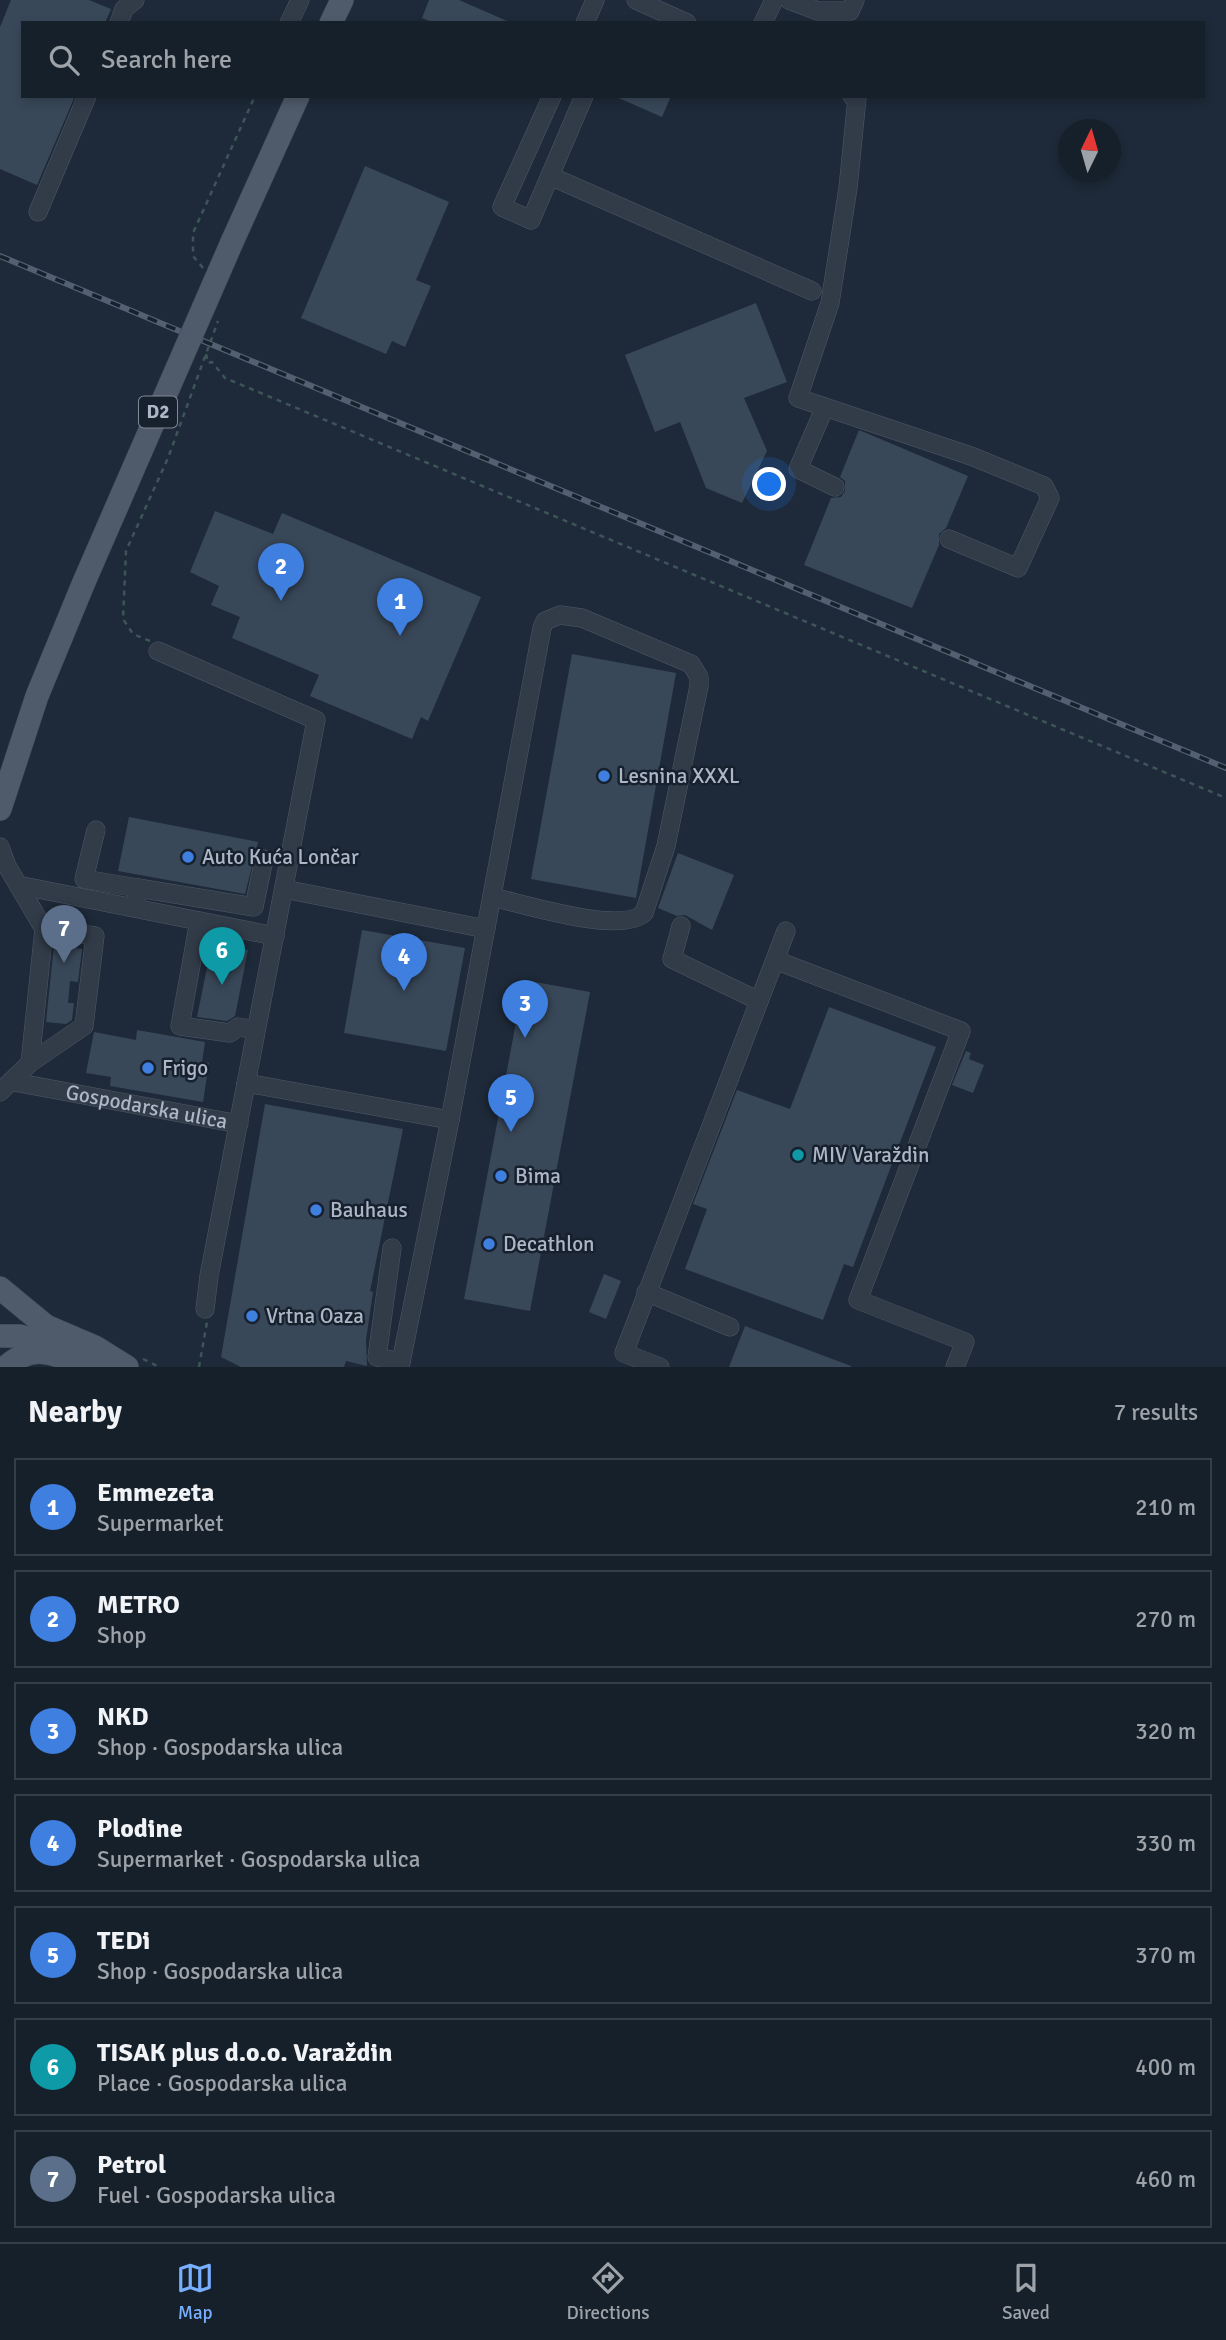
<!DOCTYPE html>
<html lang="en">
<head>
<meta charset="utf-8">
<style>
  :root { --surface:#16202b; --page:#232d37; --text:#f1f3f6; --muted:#9ea3a9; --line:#353e47; --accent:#78afff }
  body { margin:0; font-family:Signika,sans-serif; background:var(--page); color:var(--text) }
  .compass { position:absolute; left:1058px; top:119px; width:63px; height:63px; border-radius:50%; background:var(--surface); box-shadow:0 4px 10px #0003; rotate:5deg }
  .you { position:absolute; left:770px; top:485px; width:24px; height:24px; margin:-18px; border:5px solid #fff; border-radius:50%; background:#1a73e8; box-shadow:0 0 0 10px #1a73e833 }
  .badge { display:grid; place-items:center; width:46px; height:46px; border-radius:50%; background:var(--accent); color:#fff; font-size:23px; font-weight:700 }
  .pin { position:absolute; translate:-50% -58px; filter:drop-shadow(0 2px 4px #0008) }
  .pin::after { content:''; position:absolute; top:37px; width:24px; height:21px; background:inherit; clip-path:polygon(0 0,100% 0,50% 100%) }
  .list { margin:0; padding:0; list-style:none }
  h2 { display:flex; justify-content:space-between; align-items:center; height:91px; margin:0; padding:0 28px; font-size:30px }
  h2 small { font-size:23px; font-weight:400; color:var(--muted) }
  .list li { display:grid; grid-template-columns:46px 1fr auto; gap:21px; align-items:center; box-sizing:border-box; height:98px; margin:0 14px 14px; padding:0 14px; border:2px solid var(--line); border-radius:0px }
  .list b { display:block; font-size:26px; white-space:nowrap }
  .list p { margin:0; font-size:23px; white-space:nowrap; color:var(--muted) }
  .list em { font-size:23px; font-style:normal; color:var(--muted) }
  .icon { flex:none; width:38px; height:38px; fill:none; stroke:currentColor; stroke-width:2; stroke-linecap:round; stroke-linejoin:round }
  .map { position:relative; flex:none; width:1226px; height:1367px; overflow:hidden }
  .search { position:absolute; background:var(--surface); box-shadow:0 4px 10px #0003; left:21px; right:21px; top:21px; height:77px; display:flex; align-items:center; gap:18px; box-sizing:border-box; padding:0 24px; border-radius:0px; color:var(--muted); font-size:26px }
  .sheet { height:875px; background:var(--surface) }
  nav { display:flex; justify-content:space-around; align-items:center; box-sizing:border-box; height:98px; border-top:2px solid var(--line); background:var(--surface); font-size:19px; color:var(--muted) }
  nav a { display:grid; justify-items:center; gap:4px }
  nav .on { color:var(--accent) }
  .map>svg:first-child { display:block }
  .building { fill:#394859 }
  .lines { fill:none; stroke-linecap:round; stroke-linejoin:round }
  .minor-casing { stroke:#4f5967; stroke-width:19 }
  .major-casing { stroke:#3b4553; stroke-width:24 }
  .path { stroke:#3e5558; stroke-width:2.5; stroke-dasharray:5 5; stroke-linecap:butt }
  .minor { stroke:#323c49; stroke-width:18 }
  .major { stroke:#4f5b6a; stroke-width:23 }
  .rail-casing { stroke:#536071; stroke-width:6 }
  .rail { stroke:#17212e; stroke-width:3.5; stroke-dasharray:10; stroke-linecap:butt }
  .major-bridge-casing { stroke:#3b4553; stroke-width:24; stroke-linecap:butt }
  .major-bridge { stroke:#4f5b6a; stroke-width:23 }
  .shop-dot { fill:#3f7fe0; stroke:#17212e; stroke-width:2.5 }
  .culture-dot { fill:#0f9aa8; stroke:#17212e; stroke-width:2.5 }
  .labels { text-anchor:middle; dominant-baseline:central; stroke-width:5; stroke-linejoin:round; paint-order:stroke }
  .shield { fill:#17212e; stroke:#7f8998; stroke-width:2 }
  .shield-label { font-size:19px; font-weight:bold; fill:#acb6c6 }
  .poi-label { font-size:21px; fill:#acb6c6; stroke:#17212e; text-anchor:start }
  .street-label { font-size:21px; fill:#acb6c6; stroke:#17212e }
</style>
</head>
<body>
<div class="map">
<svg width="1226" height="1367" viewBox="0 0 1226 1367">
  <rect width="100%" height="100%" fill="#1e2a39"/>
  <!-- building -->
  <g class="building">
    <path d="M11,0h78l22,9 -6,14h-82v73h52l-38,89 -37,-16v-142z"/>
    <path d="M429,0h30l53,23h-78l-12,-5z"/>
    <path d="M614,96h57l-9,21z"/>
    <path d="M365,166l84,36 -33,78 15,6 -26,61 -13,-6 -6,13 -85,-36z"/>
    <path d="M756,303l31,79 -43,16 23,53 -25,52 -36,-15 -26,-66 -25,10 -30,-77z"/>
    <path d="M859,430l109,46 -22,52 -7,6v11l-27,63 -108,-43 27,-67 10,-1 4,-6v-10l-5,-4z"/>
    <path d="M215,511l58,23 9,-21 199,84 -53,124 -7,-4 -9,22 -102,-43 9,-21 -87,-37 8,-21 -29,-12 8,-19 -29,-14z"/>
    <path d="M572,654l104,19 -40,225 -105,-19z"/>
    <path d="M129,817l129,25 -13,52 -127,-23z"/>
    <path d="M678,853l56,22 -22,55 -27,-15 -8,1 -19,-8z"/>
    <path d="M362,930l103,18 -19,103 -102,-18z"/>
    <path d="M212,943l36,7 -13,66 -8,5 -30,-4z"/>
    <path d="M54,945l28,4 -4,33 -8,-1 -2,22h6l-2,17 -6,4 -20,-2z"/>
    <path d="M524,980l66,12 -60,319 -66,-12z"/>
    <path d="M829,1007l107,40 -83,220 -9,-3 -21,56 -138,-51 22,-60 -14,-5 44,-114 53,19z"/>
    <path d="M137,1030l68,12 -3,20 7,1 -6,39 -93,-16 1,-9 -25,-4 8,-41 42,8z"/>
    <path d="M966,1051l5,2 -2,6 15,6 -11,28 -21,-8z"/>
    <path d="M265,1104l138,25 -33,162 3,1 -7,48 1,26 -21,-5 -2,6h-103l-20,-10z"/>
    <path d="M604,1274l17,7 -15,38 -17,-7z"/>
    <path d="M745,1326l106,40v1h-122z"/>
  </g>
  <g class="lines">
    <defs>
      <g id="minor">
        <path d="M636,0l51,23"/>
        <path d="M789,0l29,11h32l5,-11"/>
        <path d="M119,23l5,-14 11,-9"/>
        <path d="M289,23l11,-23"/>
        <path d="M585,23l10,-23"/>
        <path d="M763,23l11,-23"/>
        <path d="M552,96l-50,111 29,13 53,-124"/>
        <path d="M852,96l5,2 -9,90 -18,115 -32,95 173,58 73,30 6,12 -32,70 -69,-29"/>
        <path d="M550,176l262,115"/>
        <path d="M38,212l49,-116"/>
        <path d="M825,407l-27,62 37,18"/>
        <path d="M158,651l158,69 -107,556 -4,33"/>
        <path d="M96,830l-12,49 54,9 -2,11"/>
        <path d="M0,847l7,19 37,63 -14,134 -30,29"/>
        <path d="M18,885l257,51"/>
        <path d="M138,888l116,19 10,-48"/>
        <path d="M284,889l202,40"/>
        <path d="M199,921l-19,105 50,7 8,-6 18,3"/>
        <path d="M681,926l-9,33 87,42"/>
        <path d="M775,960l186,71 -103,269 107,42 -10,25"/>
        <path d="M30,1063l54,-37 11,-90 -51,-7"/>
        <path id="s1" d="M14,1082l225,42"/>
        <path d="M246,1083l204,37 -50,247"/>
        <path d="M450,1120l92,-492 3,-7 15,-6 22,3 109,46 8,13v9l-33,160 -22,67c-23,22 -120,-9 -152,-16"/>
        <path d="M392,1248l-15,109 24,5"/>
        <path d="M646,1292l84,35"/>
        <path d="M660,1367l-36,-14 162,-422"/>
      </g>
      <g id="major">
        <path d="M331,23l11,-23"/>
        <path d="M232,242l66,-146"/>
        <path d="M0,809l37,-113 47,-114"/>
        <path d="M0,1288l46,38 49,21 32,20"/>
        <path d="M0,1336h20l35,10"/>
        <path d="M6,1367c36,-32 58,-2 94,0"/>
      </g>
    </defs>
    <!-- minor casing -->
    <use href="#minor" class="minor-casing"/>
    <!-- major casing -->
    <use href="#major" class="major-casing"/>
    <!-- path -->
    <g class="path">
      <path d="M203,268l-10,-12v-23l62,-137"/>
      <path d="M206,354l2,9 4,-1 13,16 1001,420"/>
      <path d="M150,641l-17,-7 -10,-15 3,-68 42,-93 50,-137"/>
      <path d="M143,1359l16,8"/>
      <path d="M199,1367l8,-45"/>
    </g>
    <!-- minor -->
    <use href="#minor" class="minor"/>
    <!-- major -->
    <use href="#major" class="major"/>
    <defs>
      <path id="rail" d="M0,256l1226,512"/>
    </defs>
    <!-- rail casing -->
    <use href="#rail" class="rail-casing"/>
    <!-- rail -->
    <use href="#rail" class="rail"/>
    <defs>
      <path id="major-bridge" d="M84,582l148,-340"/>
    </defs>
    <!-- major-bridge casing -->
    <use href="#major-bridge" class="major-bridge-casing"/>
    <!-- major-bridge -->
    <use href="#major-bridge" class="major-bridge"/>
  </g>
  <!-- markers -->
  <g class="shop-dot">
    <circle cx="604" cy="776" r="7"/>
    <circle cx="188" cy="857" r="7"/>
    <circle cx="148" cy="1068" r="7"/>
    <circle cx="501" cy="1176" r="7"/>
    <circle cx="316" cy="1210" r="7"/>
    <circle cx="489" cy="1244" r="7"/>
    <circle cx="252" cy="1316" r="7"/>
  </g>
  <circle class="culture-dot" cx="798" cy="1155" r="7"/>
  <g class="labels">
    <!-- shield labels -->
    <rect class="shield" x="139" y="396.5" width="38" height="31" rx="5"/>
    <g class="shield-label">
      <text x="158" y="412">D2</text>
    </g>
    <!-- poi labels -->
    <g class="poi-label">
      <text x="618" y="776">Lesnina XXXL</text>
      <text x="202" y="857">Auto Kuća Lončar</text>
      <text x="162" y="1068">Frigo</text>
      <text x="812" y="1155">MIV Varaždin</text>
      <text x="515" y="1176">Bima</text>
      <text x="330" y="1210">Bauhaus</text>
      <text x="503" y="1244">Decathlon</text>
      <text x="266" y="1316">Vrtna Oaza</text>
    </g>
    <!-- street labels -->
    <g class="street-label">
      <text stroke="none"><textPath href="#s1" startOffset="135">Gospodarska ulica</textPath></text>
    </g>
  </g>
</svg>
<svg class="compass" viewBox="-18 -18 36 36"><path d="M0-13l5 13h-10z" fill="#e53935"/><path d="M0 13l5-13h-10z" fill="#9ea3a9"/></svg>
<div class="you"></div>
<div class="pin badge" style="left:400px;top:636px;background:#3f7fe0">1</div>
<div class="pin badge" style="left:281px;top:601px;background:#3f7fe0">2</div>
<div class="pin badge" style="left:525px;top:1038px;background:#3f7fe0">3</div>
<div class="pin badge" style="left:404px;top:991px;background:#3f7fe0">4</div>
<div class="pin badge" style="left:511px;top:1132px;background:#3f7fe0">5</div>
<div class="pin badge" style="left:222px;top:985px;background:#0f9aa8">6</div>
<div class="pin badge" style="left:64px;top:963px;background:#5c6f8a">7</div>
<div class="search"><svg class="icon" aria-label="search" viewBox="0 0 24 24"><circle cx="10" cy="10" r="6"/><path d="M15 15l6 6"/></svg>Search here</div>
</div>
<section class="sheet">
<h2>Nearby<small>7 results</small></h2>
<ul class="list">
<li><span class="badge" style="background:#3f7fe0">1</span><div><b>Emmezeta</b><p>Supermarket</p></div><em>210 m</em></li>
<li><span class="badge" style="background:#3f7fe0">2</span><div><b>METRO</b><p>Shop</p></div><em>270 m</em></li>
<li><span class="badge" style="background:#3f7fe0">3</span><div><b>NKD</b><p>Shop · Gospodarska ulica</p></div><em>320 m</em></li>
<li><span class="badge" style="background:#3f7fe0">4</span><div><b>Plodine</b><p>Supermarket · Gospodarska ulica</p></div><em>330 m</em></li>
<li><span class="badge" style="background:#3f7fe0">5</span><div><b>TEDi</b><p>Shop · Gospodarska ulica</p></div><em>370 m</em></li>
<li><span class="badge" style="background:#0f9aa8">6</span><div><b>TISAK plus d.o.o. Varaždin</b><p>Place · Gospodarska ulica</p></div><em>400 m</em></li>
<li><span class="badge" style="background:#5c6f8a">7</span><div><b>Petrol</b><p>Fuel · Gospodarska ulica</p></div><em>460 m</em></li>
</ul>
</section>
<nav>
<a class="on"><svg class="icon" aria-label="map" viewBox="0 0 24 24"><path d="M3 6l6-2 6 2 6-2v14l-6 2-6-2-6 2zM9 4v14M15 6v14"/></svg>Map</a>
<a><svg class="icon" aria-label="directions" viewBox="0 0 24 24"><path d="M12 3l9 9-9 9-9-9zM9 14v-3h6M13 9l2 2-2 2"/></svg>Directions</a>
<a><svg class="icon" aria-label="saved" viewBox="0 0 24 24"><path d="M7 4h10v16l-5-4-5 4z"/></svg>Saved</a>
</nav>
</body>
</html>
